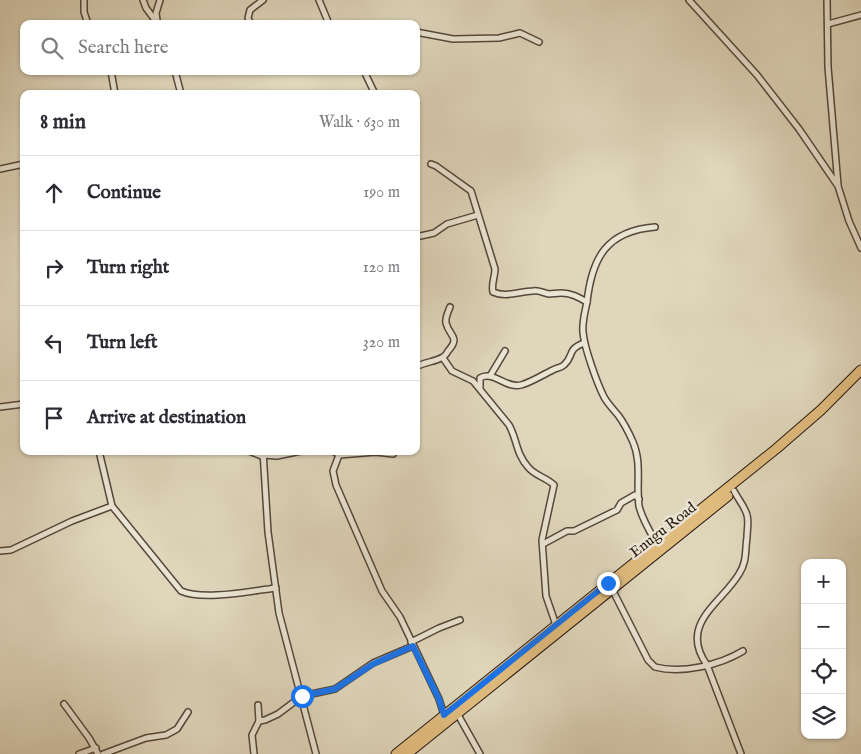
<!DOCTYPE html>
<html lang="en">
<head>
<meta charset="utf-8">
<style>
  :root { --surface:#fff; --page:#f7f7f7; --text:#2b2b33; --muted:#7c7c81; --line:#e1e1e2 }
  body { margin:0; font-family:"IM FELL English",serif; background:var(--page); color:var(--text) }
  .controls { position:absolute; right:15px; bottom:15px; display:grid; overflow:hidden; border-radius:10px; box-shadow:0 1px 4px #0004 }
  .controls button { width:45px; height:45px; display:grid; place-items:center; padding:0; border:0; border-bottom:1px solid var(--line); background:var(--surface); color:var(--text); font:25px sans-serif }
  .stop { position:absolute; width:15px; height:15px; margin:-11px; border:4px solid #1a73e8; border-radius:50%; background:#fff }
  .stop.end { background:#1a73e8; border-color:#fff; box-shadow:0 1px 5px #0008 }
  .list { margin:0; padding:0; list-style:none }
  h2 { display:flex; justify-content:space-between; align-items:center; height:65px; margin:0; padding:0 20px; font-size:21px }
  h2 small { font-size:16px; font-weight:400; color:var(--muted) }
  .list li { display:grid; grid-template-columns:32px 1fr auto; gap:15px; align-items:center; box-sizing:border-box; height:75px; padding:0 20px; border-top:1px solid var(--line) }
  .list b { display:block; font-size:19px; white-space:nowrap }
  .list em { font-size:16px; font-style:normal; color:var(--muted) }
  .icon { flex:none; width:28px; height:28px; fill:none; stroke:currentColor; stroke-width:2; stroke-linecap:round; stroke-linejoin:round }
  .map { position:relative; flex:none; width:861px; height:754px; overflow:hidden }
  .search { position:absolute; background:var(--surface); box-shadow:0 1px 4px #0004; left:20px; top:20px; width:400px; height:55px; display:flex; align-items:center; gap:12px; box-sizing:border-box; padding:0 18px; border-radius:10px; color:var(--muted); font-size:19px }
  .panel { position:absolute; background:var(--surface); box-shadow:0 1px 4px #0004; left:20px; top:90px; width:400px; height:365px; border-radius:10px }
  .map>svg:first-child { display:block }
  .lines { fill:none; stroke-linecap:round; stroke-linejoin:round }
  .minor-casing { stroke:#55473b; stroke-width:8 }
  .primary-casing { stroke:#271710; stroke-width:11 }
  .minor { stroke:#eae4d3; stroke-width:5 }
  .primary { stroke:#e0bb7e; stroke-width:9 }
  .route { stroke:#1a73e8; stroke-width:6 }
  .labels { text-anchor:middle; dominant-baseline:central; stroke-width:5; stroke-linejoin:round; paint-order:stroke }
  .street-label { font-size:15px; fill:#271710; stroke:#eae4d3 }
</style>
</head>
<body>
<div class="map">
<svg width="861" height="754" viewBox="0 0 861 754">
  <rect width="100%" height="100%" fill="#dfd6bb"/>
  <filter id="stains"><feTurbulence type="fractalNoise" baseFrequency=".004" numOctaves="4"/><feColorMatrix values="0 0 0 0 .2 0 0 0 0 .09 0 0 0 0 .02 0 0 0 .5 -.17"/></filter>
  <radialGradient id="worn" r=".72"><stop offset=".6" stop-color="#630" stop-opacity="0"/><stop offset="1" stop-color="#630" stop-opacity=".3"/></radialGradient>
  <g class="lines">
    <defs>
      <g id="minor">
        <path d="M84,0v12l4,12"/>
        <path d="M143,0l3,8 12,16"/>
        <path d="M319,0l10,24"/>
        <path d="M689,0l68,75 42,54 39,57 11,35 12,27"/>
        <path d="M827,0l1,67 10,118"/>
        <path d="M157,20l-1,-7 4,-13"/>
        <path d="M251,24l-3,-6 2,-8 13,-10"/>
        <path d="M828,24l33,-9"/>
        <path d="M416,32l37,7 46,-1 21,-5 19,9"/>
        <path d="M111,71l4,23"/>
        <path d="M175,71l6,23"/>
        <path d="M364,71l11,23"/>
        <path d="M431,164l5,2 35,25 24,78c0,8 -4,15 -2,23 13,6 27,-1 40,-1 6,-1 10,2 16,3 3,0 8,-1 12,-1 10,0 17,4 26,9"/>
        <path d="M0,169l24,-5"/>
        <path d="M655,227c-48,4 -63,30 -68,75 -2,10 -5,20 -4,30 1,15 14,51 21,65 4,7 9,12 14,18 6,8 11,18 15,27 9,21 3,42 6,64 3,13 11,26 18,38"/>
        <path d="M416,237l18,-4 13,-9 31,-9"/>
        <path d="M443,358l9,13 21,10 36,44c8,14 7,29 19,42 7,9 18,10 26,18l-12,55 4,56 10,29"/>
        <path d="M416,367c8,-5 19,-5 27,-10 2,-1 4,-4 5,-6 13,-14 1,-15 -2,-28 -1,-5 2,-11 4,-16"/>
        <path d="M490,376l15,-25"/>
        <path d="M480,388v-10c13,-8 26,11 41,7 11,-3 21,-10 32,-15 3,-2 8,-2 11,-5 11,-10 2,-15 20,-22"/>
        <path d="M0,407l24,-3"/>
        <path d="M99,451l13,55 69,85c23,10 69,0 95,-3"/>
        <path d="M249,451l15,6"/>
        <path d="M263,451l5,81 11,81 37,141"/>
        <path d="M333,451l6,4 37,-3 17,2"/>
        <path d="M263,455l14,1 24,-5"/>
        <path d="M339,455l-6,16 3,14 46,106 18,26 39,82 5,16"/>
        <path d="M734,491c4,8 11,16 13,24 2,7 0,15 0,22 -2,14 0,25 -8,37 -18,30 -61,50 -32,91l34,89"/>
        <path d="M543,544l24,-13h7l43,-21 4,-7 14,-8 4,4"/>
        <path d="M0,551l11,-1 61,-29 40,-15"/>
        <path d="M612,589l36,71 7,7c27,7 65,-2 88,-16"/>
        <path d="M411,642l28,-14 21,-8"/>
        <path d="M64,704l25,34 9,16"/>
        <path d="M457,713l23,41"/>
        <path d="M259,721l6,-1 13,-6 24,-18 33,-7 38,-26 40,-17"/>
        <path d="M79,754l17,-6"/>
        <path d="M103,754l43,-16 20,-3 11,-6 11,-17"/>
        <path d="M254,754l-2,-19 7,-14 -1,-16"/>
      </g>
      <g id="primary">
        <path d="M396,754l380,-305 45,-39 40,-40"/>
        <path d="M407,754l321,-258"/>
      </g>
    </defs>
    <!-- minor casing -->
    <use href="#minor" class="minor-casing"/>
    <!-- primary casing -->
    <use href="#primary" class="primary-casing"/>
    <!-- minor -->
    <use href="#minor" class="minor"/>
    <!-- primary -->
    <use href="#primary" class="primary"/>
  </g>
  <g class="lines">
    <!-- route -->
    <path class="route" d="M302,696l33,-7 38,-25 40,-18 26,53 5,16 164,-132"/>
  </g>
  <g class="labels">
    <!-- street labels -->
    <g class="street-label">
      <text transform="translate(663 530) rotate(-38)">Enugu Road</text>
    </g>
  </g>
  <rect width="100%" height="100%" filter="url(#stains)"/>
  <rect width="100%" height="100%" fill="url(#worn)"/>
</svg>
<div class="controls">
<button>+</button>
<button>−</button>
<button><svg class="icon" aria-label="locate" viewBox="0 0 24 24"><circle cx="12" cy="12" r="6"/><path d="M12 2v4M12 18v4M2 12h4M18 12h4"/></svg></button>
<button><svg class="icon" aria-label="layers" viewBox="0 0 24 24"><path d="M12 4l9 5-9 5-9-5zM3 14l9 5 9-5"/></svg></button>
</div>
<div class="stop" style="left:302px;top:696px"></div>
<div class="stop end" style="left:608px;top:583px"></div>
<div class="search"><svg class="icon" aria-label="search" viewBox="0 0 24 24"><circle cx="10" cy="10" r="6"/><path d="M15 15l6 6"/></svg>Search here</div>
<section class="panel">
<h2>8 min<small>Walk · 630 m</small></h2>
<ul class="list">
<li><svg class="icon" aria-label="ahead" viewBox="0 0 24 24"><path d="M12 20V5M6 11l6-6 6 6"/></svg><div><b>Continue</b></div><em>190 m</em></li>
<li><svg class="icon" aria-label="right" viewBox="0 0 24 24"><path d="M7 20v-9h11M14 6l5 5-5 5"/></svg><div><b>Turn right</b></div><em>120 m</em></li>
<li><svg class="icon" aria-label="left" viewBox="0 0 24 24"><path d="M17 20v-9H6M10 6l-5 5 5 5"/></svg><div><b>Turn left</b></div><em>320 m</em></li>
<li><svg class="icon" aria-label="arrive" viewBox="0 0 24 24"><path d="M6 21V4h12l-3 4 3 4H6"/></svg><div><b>Arrive at destination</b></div></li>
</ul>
</section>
</div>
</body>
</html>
